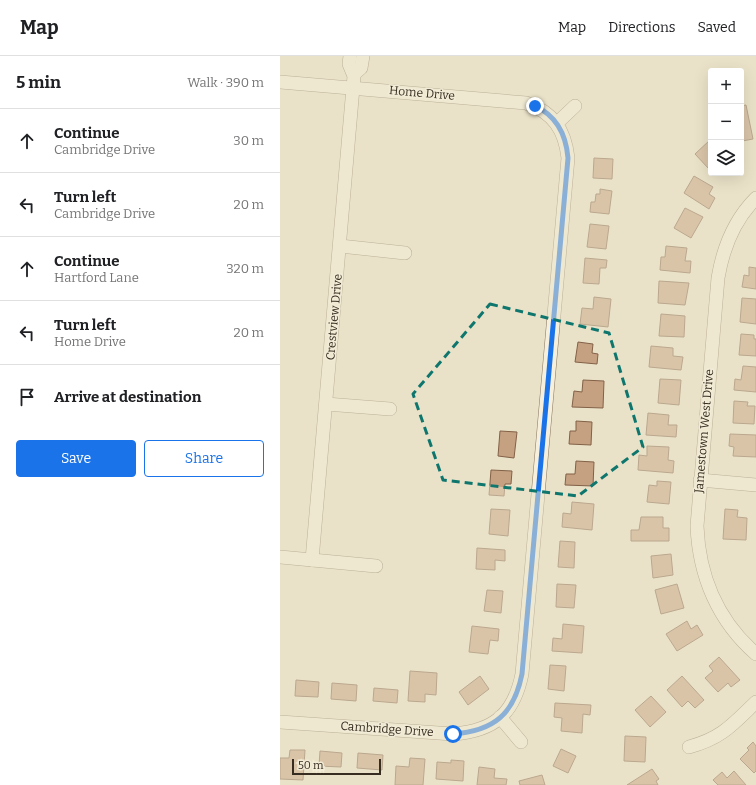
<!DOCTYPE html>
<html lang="en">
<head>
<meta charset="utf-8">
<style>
  :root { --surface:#fff; --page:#f2f2f2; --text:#202124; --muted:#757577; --line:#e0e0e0; --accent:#1a73e8 }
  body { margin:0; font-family:Bitter,serif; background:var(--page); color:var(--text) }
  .controls { position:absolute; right:12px; top:12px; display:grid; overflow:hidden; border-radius:4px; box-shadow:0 4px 16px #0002 }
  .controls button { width:36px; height:36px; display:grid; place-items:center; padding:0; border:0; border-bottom:1px solid var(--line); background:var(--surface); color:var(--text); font:20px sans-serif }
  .scale { position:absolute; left:12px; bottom:10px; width:89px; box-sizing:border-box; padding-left:4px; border:2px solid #372d21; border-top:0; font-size:11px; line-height:14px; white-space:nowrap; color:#372d21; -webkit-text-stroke:3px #f2ecd7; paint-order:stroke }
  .stop { position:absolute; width:12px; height:12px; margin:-9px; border:3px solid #1a73e8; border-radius:50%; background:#fff }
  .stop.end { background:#1a73e8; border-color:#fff; box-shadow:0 1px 4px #0008 }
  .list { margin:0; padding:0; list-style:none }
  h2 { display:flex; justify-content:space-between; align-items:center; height:52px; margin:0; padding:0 16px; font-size:17px }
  h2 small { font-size:13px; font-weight:400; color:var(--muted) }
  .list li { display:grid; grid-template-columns:26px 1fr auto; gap:12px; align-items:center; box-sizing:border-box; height:64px; padding:0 16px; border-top:1px solid var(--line) }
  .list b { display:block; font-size:15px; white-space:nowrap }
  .list p { margin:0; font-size:13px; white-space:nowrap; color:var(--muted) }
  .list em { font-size:13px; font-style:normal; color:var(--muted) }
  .actions { display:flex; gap:8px; padding:12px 16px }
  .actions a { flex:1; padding:9px 0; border:1px solid var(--accent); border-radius:4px; text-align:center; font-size:14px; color:var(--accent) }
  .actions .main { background:var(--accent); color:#fff }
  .icon { flex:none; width:22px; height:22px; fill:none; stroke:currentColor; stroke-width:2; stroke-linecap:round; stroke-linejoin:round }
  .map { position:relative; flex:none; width:476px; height:729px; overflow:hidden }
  header { display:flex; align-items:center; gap:24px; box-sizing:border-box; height:56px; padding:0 20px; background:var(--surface); border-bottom:1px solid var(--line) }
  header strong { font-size:19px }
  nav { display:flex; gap:22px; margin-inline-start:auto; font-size:14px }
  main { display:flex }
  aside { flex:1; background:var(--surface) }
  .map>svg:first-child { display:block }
  .building { fill:#c5a182; stroke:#826147 }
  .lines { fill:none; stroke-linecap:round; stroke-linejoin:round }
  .street-casing { stroke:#85755f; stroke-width:14 }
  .street { stroke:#f6efdb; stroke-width:13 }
  .route { stroke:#1a73e8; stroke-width:5 }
  .marked { fill:none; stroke:#0f766e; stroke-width:3; stroke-dasharray:8 5; stroke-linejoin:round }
  .labels { text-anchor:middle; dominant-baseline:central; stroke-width:3; stroke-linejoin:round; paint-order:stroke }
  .street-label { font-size:12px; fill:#372d21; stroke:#f2ecd7 }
</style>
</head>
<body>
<header>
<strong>Map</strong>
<nav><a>Map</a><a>Directions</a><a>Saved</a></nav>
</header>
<main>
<aside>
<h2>5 min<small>Walk · 390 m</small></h2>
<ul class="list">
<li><svg class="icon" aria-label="ahead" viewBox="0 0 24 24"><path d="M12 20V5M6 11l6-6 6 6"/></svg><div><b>Continue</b><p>Cambridge Drive</p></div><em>30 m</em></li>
<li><svg class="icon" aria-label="left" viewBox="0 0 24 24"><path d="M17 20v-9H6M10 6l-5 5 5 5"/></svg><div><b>Turn left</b><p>Cambridge Drive</p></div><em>20 m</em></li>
<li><svg class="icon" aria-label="ahead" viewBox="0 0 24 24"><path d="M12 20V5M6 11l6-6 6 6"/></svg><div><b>Continue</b><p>Hartford Lane</p></div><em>320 m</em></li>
<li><svg class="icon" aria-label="left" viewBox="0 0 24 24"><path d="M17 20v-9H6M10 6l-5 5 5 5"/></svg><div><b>Turn left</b><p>Home Drive</p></div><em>20 m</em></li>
<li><svg class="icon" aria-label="arrive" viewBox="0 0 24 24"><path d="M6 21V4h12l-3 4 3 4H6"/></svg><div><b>Arrive at destination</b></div></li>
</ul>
<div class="actions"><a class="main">Save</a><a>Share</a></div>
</aside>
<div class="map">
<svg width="476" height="729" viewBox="0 0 476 729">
  <rect width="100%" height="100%" fill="#eae2c8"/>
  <!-- building -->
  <g class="building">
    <path d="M466,49l7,34 -11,2 -1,-35z"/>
    <path d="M430,84l1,26 -2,3 -14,-15z"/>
    <path d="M314,102l19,1 -1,20 -19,-1z"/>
    <path d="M414,120l19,11 -4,7 6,4 -6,11 -25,-16z"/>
    <path d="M320,133l12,2 -3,23 -19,-2 1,-10h4l1,-8h4z"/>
    <path d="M405,152l18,9 -12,21 -17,-10z"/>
    <path d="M310,168l19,2 -3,23 -19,-2z"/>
    <path d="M386,190l21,2 -2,13h6l-1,12 -30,-3 1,-13h4z"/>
    <path d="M305,202l22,2 -1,8h-6l-1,16 -16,-1z"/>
    <path d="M469,211l7,1v21l-14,-2 2,-12 5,1z"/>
    <path d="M379,225l30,2 -4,22 -27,-2z"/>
    <path d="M314,241l17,2 -3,28 -28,-3 2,-16 11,1z"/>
    <path d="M462,242l14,1v25l-16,-2z"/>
    <path d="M381,258l24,2 -1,21 -25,-1z"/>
    <path d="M461,278l13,1v4h2v17l-17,-1z"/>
    <path d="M298,286l15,2 -1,9 6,1 -1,10 -22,-2z"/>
    <path d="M371,290l22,2v8l10,1 -2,13 -32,-3z"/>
    <path d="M463,310l13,1v25l-22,-2 1,-11 6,1z"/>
    <path d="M380,323l21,1 -2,25 -21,-2z"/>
    <path d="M303,324l21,1 -1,27 -31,-1 2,-16 8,1z"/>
    <path d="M454,345l14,1 -1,4h8l-1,18 -21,-1z"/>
    <path d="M368,357l21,2 -1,10h9l-1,12 -30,-2z"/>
    <path d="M296,365l16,1 -1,23 -22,-1 1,-13h6z"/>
    <path d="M220,375l17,1 -3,26 -16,-2z"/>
    <path d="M450,378l26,1v22l-23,-1 1,-9 -5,-1z"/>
    <path d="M367,390l22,1 -1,13 6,1 -1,12 -35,-3 1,-15 8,1z"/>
    <path d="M296,405l18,1 -1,24 -28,-1 1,-11h9z"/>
    <path d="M211,414l21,1 -1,13h-6l-1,12 -15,-1z"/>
    <path d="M377,425l14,1 -2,22 -22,-2 2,-17 8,1z"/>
    <path d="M292,446l22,2 -2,26 -30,-3 1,-14 8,1z"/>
    <path d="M211,453l19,1 -2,26 -19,-2z"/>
    <path d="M445,453l13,1 -1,7 10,1 -1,22 -23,-1z"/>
    <path d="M361,461h22v11h6v13h-38v-11h8z"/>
    <path d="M280,485l15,1 -1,26 -16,-1z"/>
    <path d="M197,492l28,2v11l-10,-1v10l-19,-1z"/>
    <path d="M391,498l2,21 -20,3 -2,-22z"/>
    <path d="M277,528l19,1 -2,23 -18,-1z"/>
    <path d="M397,528l7,24 -23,6 -6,-24z"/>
    <path d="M207,534l16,1 -2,22 -17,-2z"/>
    <path d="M407,565l4,8 6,-4 6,10 -26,16 -11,-17z"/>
    <path d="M283,568l21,2 -2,27 -30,-2 1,-13 9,1z"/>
    <path d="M192,570l27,3 -1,12 -8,-1 -2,14 -19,-2z"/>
    <path d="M439,601l21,23 -9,7 -3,-4 -10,9 -13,-14 8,-7 -4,-5z"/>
    <path d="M270,609l16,1 -2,25 -16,-2z"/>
    <path d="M130,615l27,2 -1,22 -11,-1v8l-17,-1z"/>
    <path d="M200,620l9,13 -21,16 -9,-13z"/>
    <path d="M402,620l22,24 -9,8 -7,-7 -6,6 -15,-17z"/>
    <path d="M16,624l23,2 -1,15 -23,-1z"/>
    <path d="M52,627l25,2 -1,16 -25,-2z"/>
    <path d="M94,632l24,2 -1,13 -24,-2z"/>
    <path d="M371,640l15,16 -16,15 -15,-17z"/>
    <path d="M275,647l36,2 -1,10 -7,-1 -1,19 -21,-2 1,-13 -8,-1z"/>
    <path d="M345,680l21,1 -1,25 -21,-1z"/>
    <path d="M473,686l3,4v25l-2,2 -14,-14 9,-9 -2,-2z"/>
    <path d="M281,693l15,7 -8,17 -15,-7z"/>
    <path d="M10,694h15l-2,30 -23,-1v-21h9z"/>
    <path d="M40,695l22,2 -1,14 -22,-1z"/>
    <path d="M78,697l25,2 -1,15 -25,-2z"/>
    <path d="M130,702l15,1 -2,26h-28l1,-19 13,1z"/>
    <path d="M171,704l13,1 -1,20 -27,-2 1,-17 14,1z"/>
    <path d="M199,711l16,2 -1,9 13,1 -1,6h-29z"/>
    <path d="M372,713l7,10 -3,2 2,4h-31z"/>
    <path d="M454,715l12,14h-28l-5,-5 9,-8 5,6z"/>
    <path d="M262,719l3,10h-25l-1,-4z"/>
  </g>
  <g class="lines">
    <defs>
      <g id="street">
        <path d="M74,18l7,-6 2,-12"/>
        <path d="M0,26l246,21c27,9 39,27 42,55l-46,516c-8,40 -28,57 -69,60l-173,-12"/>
        <path d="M277,67l18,-17"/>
        <path d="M476,142c-22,22 -33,50 -38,80l-21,248c2,50 21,95 59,128"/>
        <path d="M60,190l65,7"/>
        <path d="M46,348l64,5"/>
        <path d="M420,424l56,5"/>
        <path d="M0,501l96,9"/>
        <path d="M32,504l42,-484 -5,-12 1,-8"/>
        <path d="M220,661l21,25"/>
        <path d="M409,691c33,-9 43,-22 67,-45"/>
      </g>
    </defs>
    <!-- street casing -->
    <use href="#street" class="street-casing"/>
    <!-- street -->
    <use href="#street" class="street"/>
  </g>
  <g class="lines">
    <!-- route -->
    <path class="route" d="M173,678c41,-3 61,-20 69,-60l46,-516c-2,-24 -11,-42 -33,-52"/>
  </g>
  <!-- marked area -->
  <path d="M0 0H476V729H0ZM210,248l119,29 34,114 -65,49 -135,-16 -30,-86z" fill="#eae2c8" fill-opacity=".55" fill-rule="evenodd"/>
  <path class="marked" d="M210,248l119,29 34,114 -65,49 -135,-16 -30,-86z"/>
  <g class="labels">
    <!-- street labels -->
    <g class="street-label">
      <text transform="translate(142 37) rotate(5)">Home Drive</text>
      <text transform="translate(54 261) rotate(-85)">Crestview Drive</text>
      <text transform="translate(424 375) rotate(-85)">Jamestown West Drive</text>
      <text transform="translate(107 673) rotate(4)">Cambridge Drive</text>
    </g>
  </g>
</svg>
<div class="controls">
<button>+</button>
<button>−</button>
<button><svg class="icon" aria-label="layers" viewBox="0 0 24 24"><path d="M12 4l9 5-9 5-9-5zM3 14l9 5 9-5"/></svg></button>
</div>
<div class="scale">50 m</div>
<div class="stop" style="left:173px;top:678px"></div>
<div class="stop end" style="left:255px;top:50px"></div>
</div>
</main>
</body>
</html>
